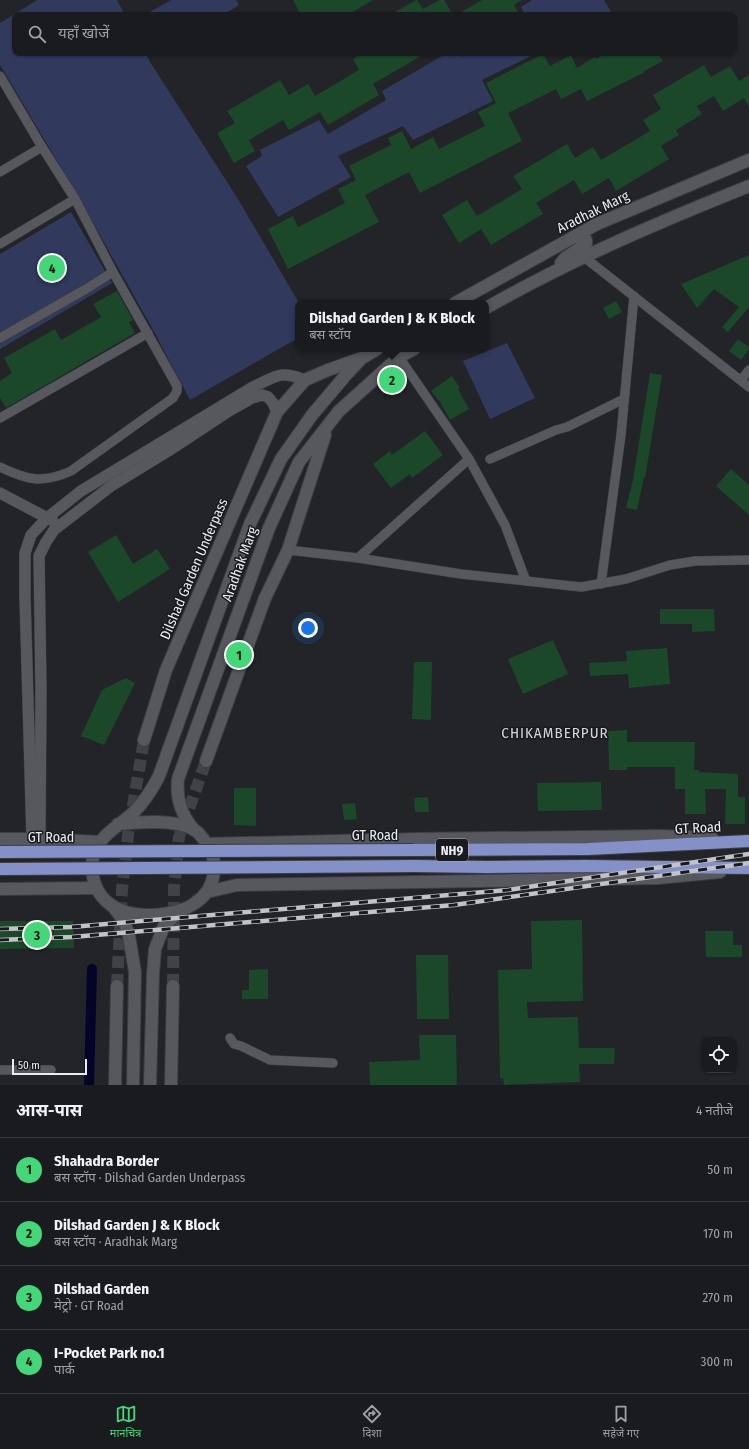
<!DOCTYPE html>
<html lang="hi">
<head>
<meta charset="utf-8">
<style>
  :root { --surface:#1a1b1e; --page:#232427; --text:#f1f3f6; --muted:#9fa1a4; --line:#38393c; --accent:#44d77a }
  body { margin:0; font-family:"Fira Sans Condensed","Noto Sans Devanagari",sans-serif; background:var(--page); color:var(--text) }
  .controls { position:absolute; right:12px; bottom:12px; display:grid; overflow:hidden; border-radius:8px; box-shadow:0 1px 3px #0004 }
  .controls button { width:36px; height:36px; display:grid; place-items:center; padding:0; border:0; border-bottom:1px solid var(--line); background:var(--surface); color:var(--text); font:20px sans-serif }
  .scale { position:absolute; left:12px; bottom:10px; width:75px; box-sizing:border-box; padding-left:4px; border:2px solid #ebecef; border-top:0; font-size:11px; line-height:14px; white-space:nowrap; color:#ebecef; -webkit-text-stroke:3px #191a1f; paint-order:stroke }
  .you { position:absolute; left:308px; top:628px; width:14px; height:14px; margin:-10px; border:3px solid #fff; border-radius:50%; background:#1a73e8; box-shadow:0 0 0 6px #1a73e833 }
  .badge { display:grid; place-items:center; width:26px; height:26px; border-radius:50%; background:var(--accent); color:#111; font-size:13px; font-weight:700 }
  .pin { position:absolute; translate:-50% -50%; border:2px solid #fff; box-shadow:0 1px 4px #0006 }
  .popup { position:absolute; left:295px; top:300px; width:194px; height:52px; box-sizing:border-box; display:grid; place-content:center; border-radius:8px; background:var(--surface); filter:drop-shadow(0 1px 3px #0005); font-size:13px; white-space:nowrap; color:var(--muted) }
  .popup b { font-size:15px; color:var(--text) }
  .popup::after { content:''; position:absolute; left:50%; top:100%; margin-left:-8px; border:8px solid transparent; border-top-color:var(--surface) }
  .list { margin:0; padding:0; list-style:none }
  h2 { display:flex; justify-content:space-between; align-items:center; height:52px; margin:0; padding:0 16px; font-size:17px }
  h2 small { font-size:13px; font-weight:400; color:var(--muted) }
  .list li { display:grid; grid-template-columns:26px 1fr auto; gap:12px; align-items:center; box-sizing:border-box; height:64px; padding:0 16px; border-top:1px solid var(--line) }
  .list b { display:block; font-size:15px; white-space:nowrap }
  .list p { margin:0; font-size:13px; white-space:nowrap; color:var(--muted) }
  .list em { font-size:13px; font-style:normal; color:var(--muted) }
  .icon { flex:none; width:22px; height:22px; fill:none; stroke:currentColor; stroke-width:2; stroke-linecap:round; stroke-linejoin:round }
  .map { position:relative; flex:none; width:749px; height:1085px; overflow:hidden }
  .search { position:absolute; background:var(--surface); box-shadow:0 1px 3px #0004; left:12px; right:12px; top:12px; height:44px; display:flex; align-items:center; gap:10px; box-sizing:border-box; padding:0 14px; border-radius:8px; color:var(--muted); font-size:15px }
  .sheet { height:308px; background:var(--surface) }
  nav { display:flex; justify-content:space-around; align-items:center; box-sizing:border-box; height:56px; border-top:1px solid var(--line); background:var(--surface); font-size:11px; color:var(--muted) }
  nav a { display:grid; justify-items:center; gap:2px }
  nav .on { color:var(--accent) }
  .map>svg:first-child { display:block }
  .green { fill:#31395c }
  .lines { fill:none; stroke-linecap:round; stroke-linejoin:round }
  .canal { stroke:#040429; stroke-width:10 }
  .building { fill:#1a4829 }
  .secondary-tunnel { stroke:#404246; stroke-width:12; stroke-dasharray:12 6; stroke-linecap:butt }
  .minor-casing { stroke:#3d3e42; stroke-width:10 }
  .tertiary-casing { stroke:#3d3e42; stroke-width:12 }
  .secondary-casing { stroke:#3d3e42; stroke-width:14 }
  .trunk-casing { stroke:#3d3e42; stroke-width:14 }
  .minor { stroke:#57585d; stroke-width:9 }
  .tertiary { stroke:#57585d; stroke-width:11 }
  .secondary { stroke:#57585d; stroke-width:12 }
  .trunk { stroke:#8491c8; stroke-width:12 }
  .rail-casing { stroke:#c2c3c6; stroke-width:4.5 }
  .rail { stroke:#191a1f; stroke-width:3; stroke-dasharray:9; stroke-linecap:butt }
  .trunk-bridge-casing { stroke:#3d3e42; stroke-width:14; stroke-linecap:butt }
  .trunk-bridge { stroke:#8491c8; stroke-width:12 }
  .labels { text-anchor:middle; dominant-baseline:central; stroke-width:3; stroke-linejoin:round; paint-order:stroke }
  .shield { fill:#191a1f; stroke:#acadb1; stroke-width:1 }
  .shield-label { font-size:13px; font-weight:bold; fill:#ebecef }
  .street-label { font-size:14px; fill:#ebecef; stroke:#191a1f }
  .neighbourhood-label { font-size:15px; letter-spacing:1px; fill:#d3d5db; stroke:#191a1f }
</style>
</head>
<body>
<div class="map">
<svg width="749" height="1085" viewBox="0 0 749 1085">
  <rect width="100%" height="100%" fill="#222428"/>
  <!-- green -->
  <g class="green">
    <path d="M37,0h80l8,15h-110v38h130l7,12 86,134 61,104h-1v35l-108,62 -38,-72 -74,-132 -78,-131v-42z"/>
    <path d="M171,0h65l3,5 -16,10h-74l-1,-2z"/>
    <path d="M532,0h72l9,15h-88l-4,-8z"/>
    <path d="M447,53h13l2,4 8,-4h67l-55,27 11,21 -80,39 -10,-14 -65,30 13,21 -73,40 -32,-51 16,-10 -2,-6 59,-30 9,14 58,-34 -4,-9z"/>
    <path d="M71,212l41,71 -112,66v-95z"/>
    <path d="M507,343l28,55 -45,21 -27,-58z"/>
  </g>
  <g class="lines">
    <!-- canal -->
    <path class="canal" d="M89,1085l3,-116"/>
  </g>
  <!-- building -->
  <g class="building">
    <path d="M293,0h80l-25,15h-47z"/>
    <path d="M416,0h1l6,9 16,-9h5l9,15h-63z"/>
    <path d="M482,0h40l-8,5 6,10h-64z"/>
    <path d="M363,53h63l-53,31 6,11 -51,30 -8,-13 -31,18 -6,-10 -34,20 6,11 -21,12 -17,-30 18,-10 -8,-12 53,-31 9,15 19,-11 7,12 44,-26 -6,-11z"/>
    <path d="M607,53h51l5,8 -19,10 1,1 -58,29 -6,-12 -20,10 -5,-10 -48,24 14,28 -102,52 -11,-21 -44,23 14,27 -91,47 -20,-40 25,-13 5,11 47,-24 -7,-14 18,-9 -7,-14 42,-21 -3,-7 14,-7 9,18 22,-12 6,12 46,-23 -7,-14 18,-9 -10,-20 57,-29 7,12 21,-11 6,13 18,-11 1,2z"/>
    <path d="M704,65l7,12 19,-11 9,15 10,-6v32l-5,-9 -21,13 -9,-15 -17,10 5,8 -26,16 3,5 -18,11 8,13 -53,32 -7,-13 -27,16 -8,-14 -38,23 7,11 -52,31 -10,-16 -22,14 -17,-28 25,-15 10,16 45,-27 -9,-13 54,-32 8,14 18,-11 8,13 49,-29 -7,-11 18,-11 -8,-14z"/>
    <path d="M749,255v52l-21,25 -6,-5 17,-20 -25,-18 -17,19 -16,-24z"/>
    <path d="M117,291l16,29 -4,2 6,11 -129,75 -6,-10v-17l12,-8 -8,-15 51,-29 6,11 40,-23 -8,-13z"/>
    <path d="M616,301l6,11 -13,7 -6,-11z"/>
    <path d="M738,339l11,8v2l-8,11 -12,-9z"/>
    <path d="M650,373l12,2 -17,103 -1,-1 -7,33 -11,-2 7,-28z"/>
    <path d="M452,376l8,12 -2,1 11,20 -19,11 -10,-18 -9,-11z"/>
    <path d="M425,431l18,24 -31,23 -2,-4 -19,14 -18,-24 17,-13 2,4z"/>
    <path d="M731,469l18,16v30l-33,-29z"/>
    <path d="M116,535l17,29 24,-15 13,20 -52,33 -30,-50z"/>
    <path d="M660,609h54l1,22 -23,1v-8h-32z"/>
    <path d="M553,640l15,34 -45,20 -15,-35z"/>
    <path d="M667,648l3,36 -41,4 -1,-14 -38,2 -1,-13 38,-2 -1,-10z"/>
    <path d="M414,662h18l-1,58 -19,-1z"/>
    <path d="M126,678l9,5 -31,62 -23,-9 21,-46z"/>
    <path d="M627,730v12h68l-1,28h5v2l39,2v23h7v27h-20l1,-35h-21l1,25h-21v-25h-10v-22h-48v3h-18l-1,-39z"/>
    <path d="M601,782l1,28 -64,1 -1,-28z"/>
    <path d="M234,788h22v38l-22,-1z"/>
    <path d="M428,797l1,15h-14l-1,-14z"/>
    <path d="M355,803l2,16 -13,1 -2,-16z"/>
    <path d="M582,920l1,81 -56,1 1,16 50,-1 1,31h36l-1,16h-35l1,18 -76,3 -1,-7h-3l-2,-108 34,-1 -1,-48z"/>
    <path d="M0,921h73l1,27 -74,1z"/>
    <path d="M705,931h28v14h9v12h-36z"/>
    <path d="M416,955h32l1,64h-32z"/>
    <path d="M268,969v30h-26v-9h7v-20z"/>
    <path d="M419,1035h37l1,50h-87l-1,-23 51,-2z"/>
  </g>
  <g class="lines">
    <!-- secondary-tunnel -->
    <g class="secondary-tunnel">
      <path d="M117,986l5,-96 6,-55 16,-95"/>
      <path d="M173,986l1,-98 5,-51 27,-76"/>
    </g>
    <defs>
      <g id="minor">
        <path d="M0,76l42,71 33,52 38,73 64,114v5l-4,7 -102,73c-29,13 -44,9 -71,-4"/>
        <path d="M0,172l42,-25"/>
        <path d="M0,244l75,-45"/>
        <path d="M584,257l165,130"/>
        <path d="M0,338l86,-49 27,-17"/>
        <path d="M399,357l70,102 36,66 21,56"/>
        <path d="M741,380l8,-10"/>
        <path d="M0,418l148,-85"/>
        <path d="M490,459l66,-29 11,-3 57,-28"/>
        <path d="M288,550l70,8 103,16 120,13 45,-8 44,-14 25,-4 54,-1"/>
        <path d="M358,558l111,-99"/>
        <path d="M601,584l20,-149 13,-139"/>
        <path d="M230,1038l4,6 7,2 29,14 63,3"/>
        <path d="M0,1070h51"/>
      </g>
      <g id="tertiary">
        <path d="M0,493l53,28"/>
        <path d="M32,839l-7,-241v-45l6,-18 16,-17 34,-27 172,-104c24,-11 27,-17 52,-7"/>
        <path d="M40,839l1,-149 -2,-134 7,-14 8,-12 57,-44 62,-38 56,-37 23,-13 10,-3 6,2 5,6 4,9"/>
      </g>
      <g id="secondary">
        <path d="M561,263l4,-5 21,-14v-4l-2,-2 -9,-1"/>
        <path d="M455,303l142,-79 152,-64"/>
        <path d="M486,308c84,-48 173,-86 263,-122"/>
        <path d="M144,740l22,-70 111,-258 28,-32 23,-10 31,-11"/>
        <path d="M206,761l59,-163 23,-48 37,-115"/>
        <path d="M118,824c22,-2 56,-5 75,5 5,2 8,7 11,11 16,19 13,49 -9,63 -12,9 -29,11 -43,12 -17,0 -33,-2 -46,-14 -12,-11 -17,-30 -12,-47 6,-19 25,-28 39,-41 11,-11 19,-23 26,-37l91,-252 31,-65 31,-44 33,-39 17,-18 15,-9"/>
        <path d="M194,830c-13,-16 -18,-31 -16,-51l91,-251 30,-66 40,-51 60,-54 15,-8"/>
        <path d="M0,839h40l60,3"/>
        <path d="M207,844l211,-5 243,-3 51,2"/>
        <path d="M0,889l96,-1"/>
        <path d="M207,892l30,-7 421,-7 62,-6"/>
        <path d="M115,909l9,12 5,15 6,36 -2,113"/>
        <path d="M115,1085l2,-99"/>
        <path d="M150,1085l3,-111 2,-25 9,-23 17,-16"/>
        <path d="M171,1085l2,-99"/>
      </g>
      <g id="trunk">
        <path d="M413,850l175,-1 161,-8"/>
        <path d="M414,866l73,1 98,-1 164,2"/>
      </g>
    </defs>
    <!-- minor casing -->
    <use href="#minor" class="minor-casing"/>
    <!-- tertiary casing -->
    <use href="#tertiary" class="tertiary-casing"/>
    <!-- secondary casing -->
    <use href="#secondary" class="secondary-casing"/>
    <!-- trunk casing -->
    <use href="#trunk" class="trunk-casing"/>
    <!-- minor -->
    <use href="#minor" class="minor"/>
    <!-- tertiary -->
    <use href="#tertiary" class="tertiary"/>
    <!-- secondary -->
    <use href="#secondary" class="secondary"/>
    <!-- trunk -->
    <use href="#trunk" class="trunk"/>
    <defs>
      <g id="rail">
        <path d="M0,929l71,-2 437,-37 241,-36"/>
        <path d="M0,940l72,-3 382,-32 295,-42"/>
      </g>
    </defs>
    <!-- rail casing -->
    <use href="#rail" class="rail-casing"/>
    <!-- rail -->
    <use href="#rail" class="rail"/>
    <defs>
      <g id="trunk-bridge">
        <path d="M0,852l413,-2"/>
        <path d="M0,869l414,-3"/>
      </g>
    </defs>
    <!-- trunk-bridge casing -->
    <use href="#trunk-bridge" class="trunk-bridge-casing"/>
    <!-- trunk-bridge -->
    <use href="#trunk-bridge" class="trunk-bridge"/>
  </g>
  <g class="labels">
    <!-- shield labels -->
    <rect class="shield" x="436" y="839" width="32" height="22" rx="3"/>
    <g class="shield-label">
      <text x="452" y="850">NH9</text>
    </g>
    <!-- street labels -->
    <g class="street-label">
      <text transform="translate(593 212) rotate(-26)">Aradhak Marg</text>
      <text transform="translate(240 564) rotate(-70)">Aradhak Marg</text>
      <text transform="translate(194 569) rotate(-67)">Dilshad Garden Underpass</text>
      <text transform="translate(698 828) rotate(-3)">GT Road</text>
      <text x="375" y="835">GT Road</text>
      <text x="51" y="837">GT Road</text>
    </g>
    <!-- neighbourhood labels -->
    <g class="neighbourhood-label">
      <text x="555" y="733">CHIKAMBERPUR</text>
    </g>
  </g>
</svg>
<div class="controls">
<button><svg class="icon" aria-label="locate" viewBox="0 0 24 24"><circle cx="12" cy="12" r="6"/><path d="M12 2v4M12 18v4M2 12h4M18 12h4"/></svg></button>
</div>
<div class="scale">50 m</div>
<div class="you"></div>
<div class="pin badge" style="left:239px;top:655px">1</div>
<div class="pin badge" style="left:392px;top:380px">2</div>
<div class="popup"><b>Dilshad Garden J &amp; K Block</b>बस स्टॉप</div>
<div class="pin badge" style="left:37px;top:935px">3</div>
<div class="pin badge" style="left:52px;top:268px">4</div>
<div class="search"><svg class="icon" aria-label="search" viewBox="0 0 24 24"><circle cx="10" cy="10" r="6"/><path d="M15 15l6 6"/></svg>यहाँ खोजें</div>
</div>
<section class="sheet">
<h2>आस-पास<small>4 नतीजे</small></h2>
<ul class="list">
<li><span class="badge">1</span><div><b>Shahadra Border</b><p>बस स्टॉप · Dilshad Garden Underpass</p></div><em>50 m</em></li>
<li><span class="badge">2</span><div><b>Dilshad Garden J &amp; K Block</b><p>बस स्टॉप · Aradhak Marg</p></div><em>170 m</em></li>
<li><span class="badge">3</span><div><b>Dilshad Garden</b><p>मेट्रो · GT Road</p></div><em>270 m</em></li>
<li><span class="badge">4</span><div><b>I-Pocket Park no.1</b><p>पार्क</p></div><em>300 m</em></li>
</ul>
</section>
<nav>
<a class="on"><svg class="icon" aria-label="map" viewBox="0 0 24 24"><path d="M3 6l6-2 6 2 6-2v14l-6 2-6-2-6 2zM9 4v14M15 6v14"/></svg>मानचित्र</a>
<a><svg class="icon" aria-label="directions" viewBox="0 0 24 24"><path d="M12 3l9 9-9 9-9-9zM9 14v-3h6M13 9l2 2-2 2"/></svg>दिशा</a>
<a><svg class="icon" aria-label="saved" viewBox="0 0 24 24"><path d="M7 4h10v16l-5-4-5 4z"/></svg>सहेजे गए</a>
</nav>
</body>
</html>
